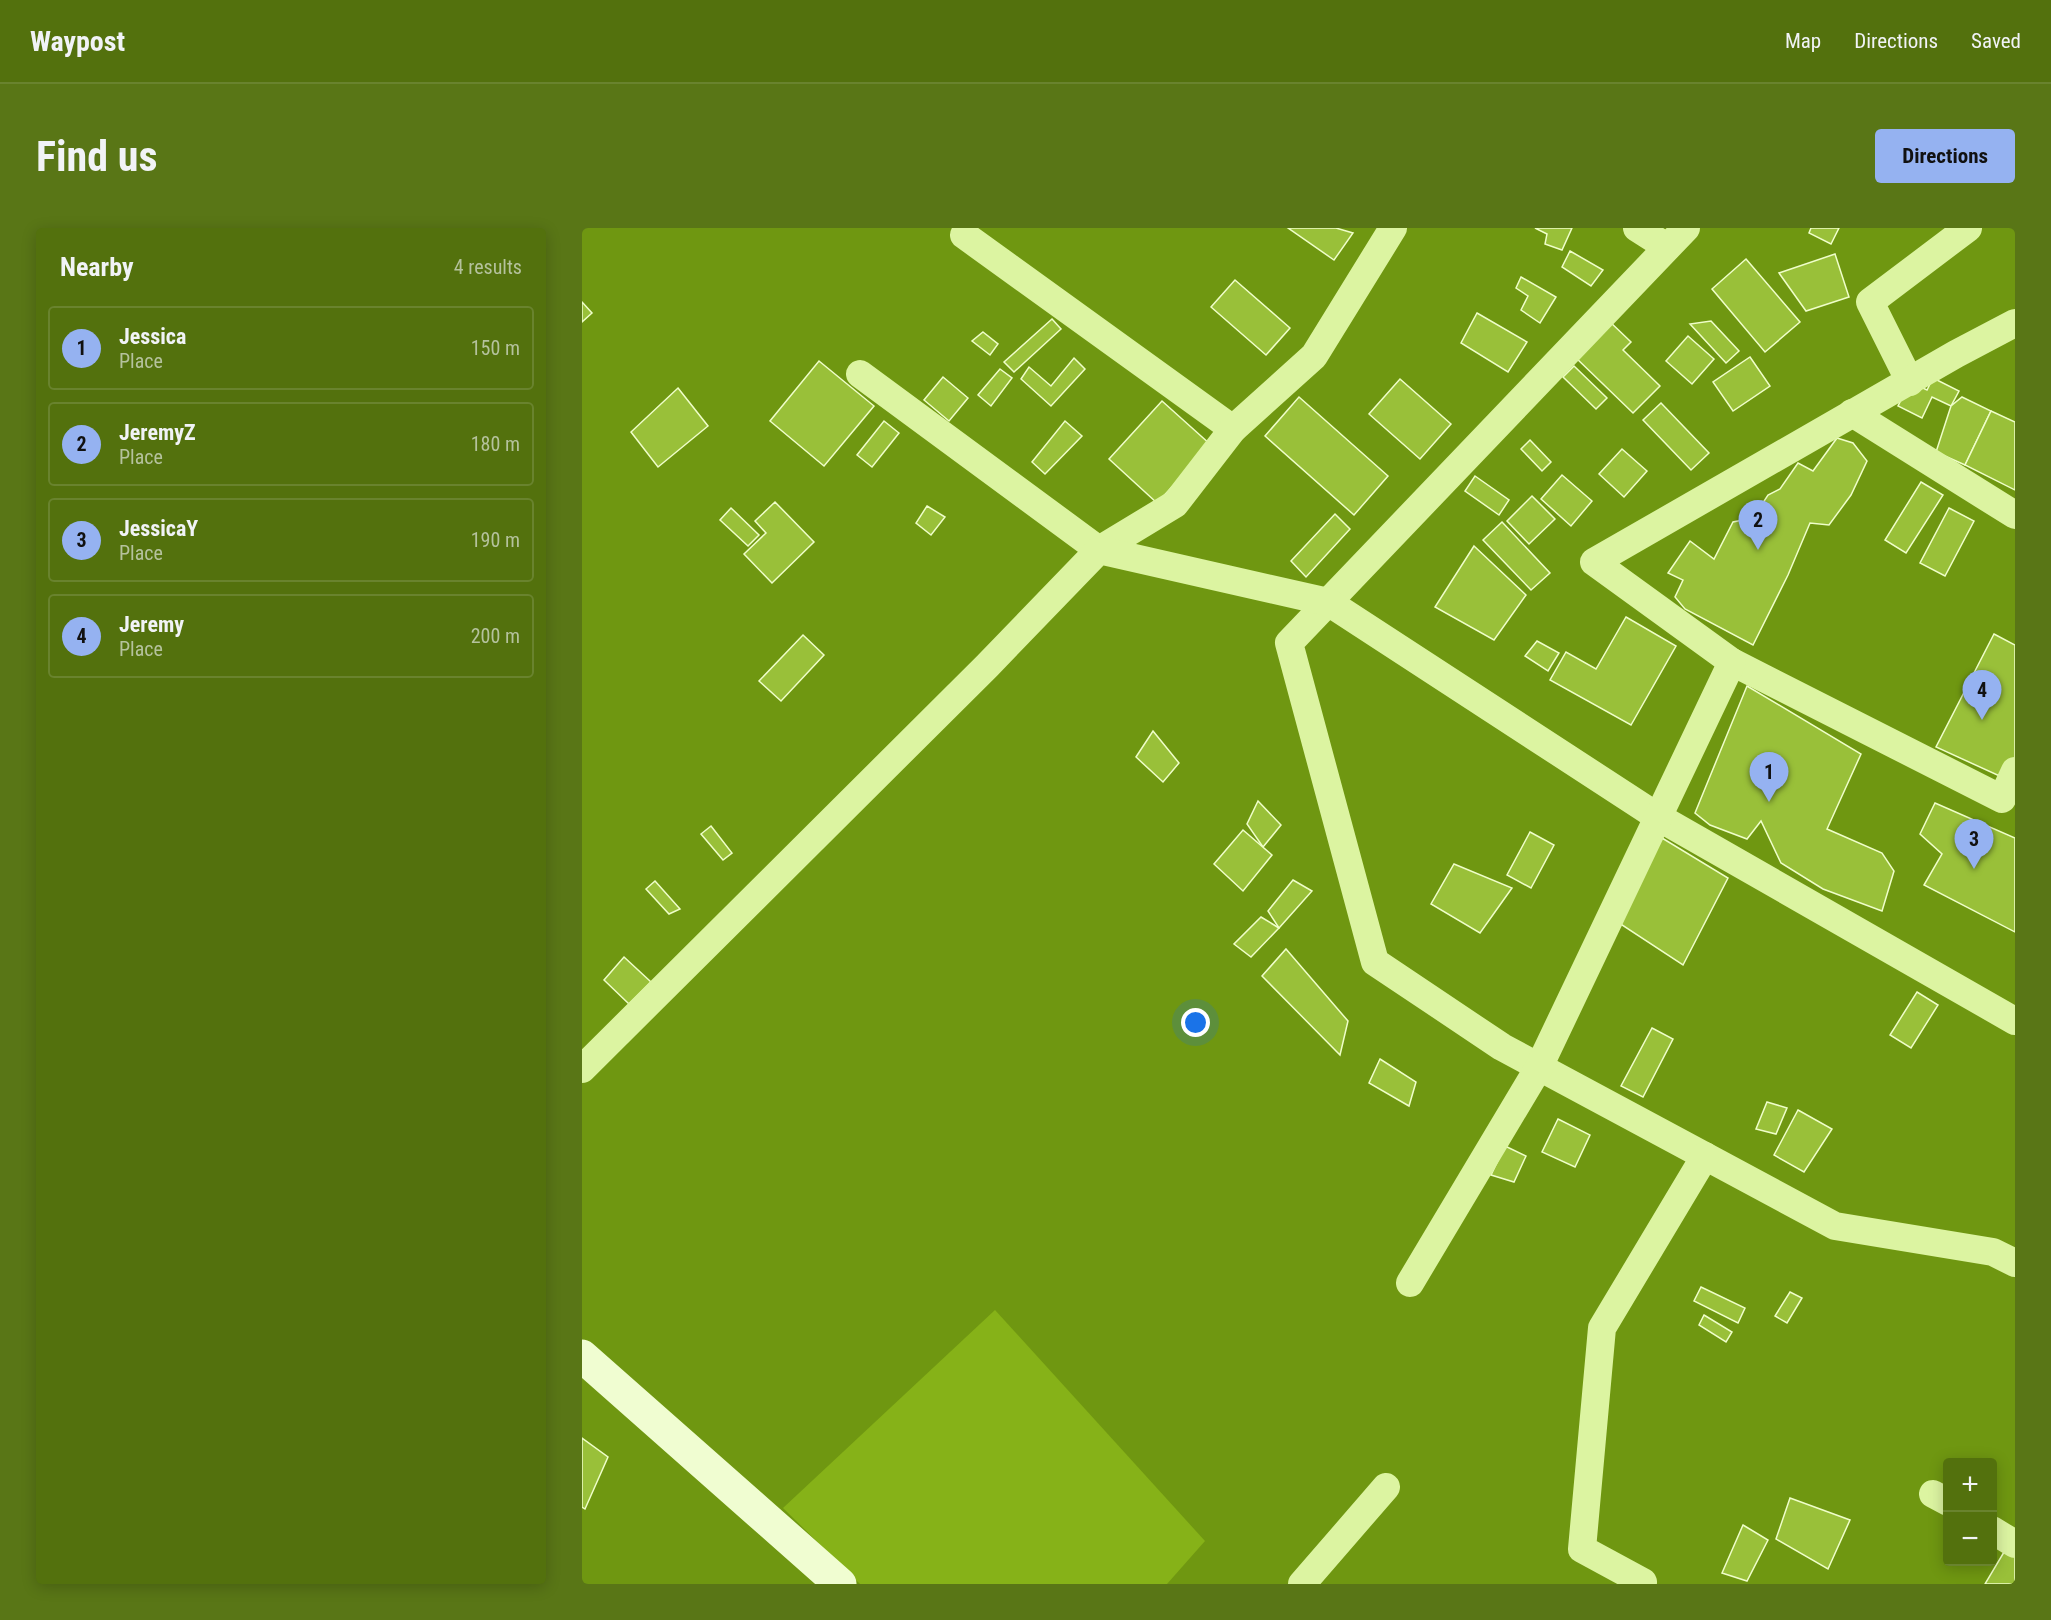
<!DOCTYPE html>
<html lang="en">
<head>
<meta charset="utf-8">
<style>
  :root { --surface:#53710d; --page:#597616; --text:#f1f3f6; --muted:#b5c29d; --line:#69832e; --accent:#95b2f1 }
  body { margin:0; font-family:"Roboto Condensed",sans-serif; background:var(--page); color:var(--text) }
  .controls { position:absolute; right:18px; bottom:18px; display:grid; overflow:hidden; border-radius:6px; box-shadow:0 3px 15px #0003 }
  .controls button { width:54px; height:54px; display:grid; place-items:center; padding:0; border:0; border-bottom:2px solid var(--line); background:var(--surface); color:var(--text); font:30px sans-serif }
  .you { position:absolute; left:614px; top:795px; width:21px; height:21px; margin:-15px; border:4px solid #fff; border-radius:50%; background:#1a73e8; box-shadow:0 0 0 9px #1a73e833 }
  .badge { display:grid; place-items:center; width:39px; height:39px; border-radius:50%; background:var(--accent); color:#111; font-size:20px; font-weight:700 }
  .pin { position:absolute; translate:-50% -50px; filter:drop-shadow(0 2px 3px #0008) }
  .pin::after { content:''; position:absolute; top:32px; width:21px; height:18px; background:inherit; clip-path:polygon(0 0,100% 0,50% 100%) }
  .list { margin:0; padding:0; list-style:none }
  h2 { display:flex; justify-content:space-between; align-items:center; height:78px; margin:0; padding:0 24px; font-size:26px }
  h2 small { font-size:20px; font-weight:400; color:var(--muted) }
  .list li { display:grid; grid-template-columns:39px 1fr auto; gap:18px; align-items:center; box-sizing:border-box; height:84px; margin:0 12px 12px; padding:0 12px; border:2px solid var(--line); border-radius:6px }
  .list b { display:block; font-size:22px; white-space:nowrap }
  .list p { margin:0; font-size:20px; white-space:nowrap; color:var(--muted) }
  .list em { font-size:20px; font-style:normal; color:var(--muted) }
  .map { position:relative; flex:none; width:1433px; height:1356px; overflow:hidden; border-radius:6px }
  header { display:flex; align-items:center; gap:36px; box-sizing:border-box; height:84px; padding:0 30px; background:var(--surface); border-bottom:2px solid var(--line) }
  header strong { font-size:28px }
  nav { display:flex; gap:33px; margin-inline-start:auto; font-size:21px }
  .intro { display:flex; align-items:center; justify-content:space-between; box-sizing:border-box; height:144px; padding:0 36px }
  h1 { margin:0; font-size:42px }
  .button { padding:15px 27px; border-radius:6px; background:var(--accent); color:#111; font-size:21px; font-weight:700 }
  main { display:flex; gap:36px; padding:0 36px }
  aside { flex:1; background:var(--surface); border-radius:6px; box-shadow:0 3px 15px #0003 }
  .map>svg:first-child { display:block }
  .green { fill:#86b218 }
  .building { fill:#99c039; stroke:#effec9; stroke-width:1.5 }
  .lines { fill:none; stroke-linecap:round; stroke-linejoin:round }
  .street { stroke:#dcf4a1; stroke-width:28 }
  .secondary { stroke:#f0fdd1; stroke-width:33 }
</style>
</head>
<body>
<header>
<strong>Waypost</strong>
<nav><a>Map</a><a>Directions</a><a>Saved</a></nav>
</header>
<div class="intro"><h1>Find us</h1><a class="button">Directions</a></div>
<main>
<aside>
<h2>Nearby<small>4 results</small></h2>
<ul class="list">
<li><span class="badge">1</span><div><b>Jessica</b><p>Place</p></div><em>150 m</em></li>
<li><span class="badge">2</span><div><b>JeremyZ</b><p>Place</p></div><em>180 m</em></li>
<li><span class="badge">3</span><div><b>JessicaY</b><p>Place</p></div><em>190 m</em></li>
<li><span class="badge">4</span><div><b>Jeremy</b><p>Place</p></div><em>200 m</em></li>
</ul>
</aside>
<div class="map">
<svg width="1433" height="1356" viewBox="0 0 1433 1356">
  <rect width="100%" height="100%" fill="#6f9711"/>
  <!-- green -->
  <path class="green" d="M413,1082l210,231 -38,43h-307l-77,-76z"/>
  <!-- building -->
  <g class="building">
    <path d="M706,0h48l17,5 -19,27z"/>
    <path d="M953,0h37l-10,22 -17,-6 2,-10z"/>
    <path d="M1229,0h28l-8,16 -22,-11z"/>
    <path d="M988,23l33,19 -12,16 -29,-19z"/>
    <path d="M1253,26l14,43 -43,14 -27,-38z"/>
    <path d="M1164,31l54,63 -35,30 -53,-63z"/>
    <path d="M939,49l35,20 -16,26 -19,-13 7,-14 -12,-8z"/>
    <path d="M653,52l55,48 -24,27 -55,-48z"/>
    <path d="M0,74l10,11 -10,9z"/>
    <path d="M895,85l50,29 -19,30 -47,-29z"/>
    <path d="M470,91l9,10 -47,43 -10,-10z"/>
    <path d="M1026,92l23,22 -8,8 37,36 -27,27 -60,-58z"/>
    <path d="M1129,93l28,30 -13,12 -36,-39z"/>
    <path d="M401,104l15,12 -8,11 -18,-14z"/>
    <path d="M1106,108l26,23 -22,25 -26,-23z"/>
    <path d="M1168,129l20,29 -37,25 -20,-29z"/>
    <path d="M492,130l11,11 -34,37 -30,-27 8,-12 22,19z"/>
    <path d="M237,133l55,45 -50,60 -54,-45z"/>
    <path d="M992,138l33,32 -11,11 -33,-32z"/>
    <path d="M418,141l12,9 -21,28 -13,-11z"/>
    <path d="M361,149l25,21 -19,23 -25,-21z"/>
    <path d="M1351,150l26,13 -8,15 -19,-9 -10,21 -24,-12 12,-24 17,8z"/>
    <path d="M818,151l51,45 -31,35 -51,-45z"/>
    <path d="M96,160l30,38 -50,41 -27,-35z"/>
    <path d="M717,169l89,79 -34,39 -89,-79z"/>
    <path d="M1380,169l29,14 -26,54 -29,-13 15,-46z"/>
    <path d="M580,173l49,44 -54,58 -48,-44z"/>
    <path d="M1079,175l48,50 -18,17 -48,-50z"/>
    <path d="M1409,183l24,11v68l-50,-25z"/>
    <path d="M302,193l15,12 -27,34 -15,-12z"/>
    <path d="M483,193l17,15 -37,38 -13,-12z"/>
    <path d="M1255,210l16,5 14,18 -16,34 -22,30 -19,-2 -22,52 -35,70 -68,-36 -10,-12 8,-17 -15,-7 22,-32 24,18 19,-37 20,-4 15,-23 12,-6 18,-26 15,8z"/>
    <path d="M948,212l21,22 -9,9 -21,-22z"/>
    <path d="M1040,221l25,22 -23,26 -25,-23z"/>
    <path d="M980,247l30,26 -21,25 -30,-27z"/>
    <path d="M893,248l34,24 -10,15 -34,-24z"/>
    <path d="M1339,254l22,13 -37,58 -21,-13z"/>
    <path d="M950,268l23,23 -26,25 -22,-23z"/>
    <path d="M193,274l39,40 -42,41 -28,-29 22,-21 -11,-12z"/>
    <path d="M345,278l18,11 -14,18 -15,-12z"/>
    <path d="M149,280l28,27 -11,11 -28,-26z"/>
    <path d="M1367,280l25,13 -29,55 -25,-13z"/>
    <path d="M753,286l15,15 -44,48 -15,-16z"/>
    <path d="M920,294l48,51 -19,17 -48,-50z"/>
    <path d="M892,318l52,49 -32,45 -59,-33z"/>
    <path d="M1044,389l50,29 -45,79 -81,-45 16,-28 30,17z"/>
    <path d="M1412,406l21,11v112l-11,21 -68,-31z"/>
    <path d="M221,407l21,20 -43,46 -22,-20z"/>
    <path d="M955,413l22,12 -11,18 -23,-15z"/>
    <path d="M1165,458l114,68 -34,75 55,24 12,18 -12,40 -59,-22 -42,-26 -20,-42 -14,18 -37,-14 -15,-12z"/>
    <path d="M571,503l26,32 -16,19 -27,-25z"/>
    <path d="M676,573l23,24 -18,22 -16,-23z"/>
    <path d="M1353,575l80,35v94l-91,-47 18,-31 -22,-20z"/>
    <path d="M129,598l21,27 -9,7 -22,-26z"/>
    <path d="M661,602l29,25 -29,36 -29,-27z"/>
    <path d="M948,604l24,13 -23,43 -24,-13z"/>
    <path d="M1080,610l66,40 -45,87 -64,-42z"/>
    <path d="M872,636l58,24 -32,45 -49,-29z"/>
    <path d="M711,652l19,11 -33,37 -11,-17z"/>
    <path d="M73,653l25,28 -11,5 -23,-25z"/>
    <path d="M679,689l18,11 -28,29 -17,-13z"/>
    <path d="M704,721l62,72 -8,34 -78,-79z"/>
    <path d="M42,729l27,25 -22,22 -25,-24z"/>
    <path d="M1335,764l21,13 -27,43 -21,-13z"/>
    <path d="M1070,800l21,11 -30,58 -22,-11z"/>
    <path d="M798,831l36,23 -7,24 -40,-23z"/>
    <path d="M1185,874l20,6 -11,26 -20,-5z"/>
    <path d="M1216,882l34,19 -28,43 -30,-17z"/>
    <path d="M976,891l32,16 -15,32 -33,-15z"/>
    <path d="M923,918l21,10 -12,26 -23,-7z"/>
    <path d="M1119,1059l44,21 -7,15 -44,-22z"/>
    <path d="M1208,1064l12,6 -15,25 -12,-7z"/>
    <path d="M1122,1087l28,17 -6,10 -27,-17z"/>
    <path d="M0,1210l26,19 -23,52 -3,-2z"/>
    <path d="M1208,1270l60,22 -22,49 -52,-30z"/>
    <path d="M1161,1297l25,15 -21,41 -25,-8z"/>
    <path d="M1425,1319l8,4v33h-30z"/>
  </g>
  <g class="lines">
    <!-- street -->
    <g class="street">
      <path d="M1055,0l30,19"/>
      <path d="M1104,0l-397,415 86,319 127,85 333,179 158,26 22,11"/>
      <path d="M382,7l269,194"/>
      <path d="M278,146l239,176 76,-46 58,-75 81,-73 79,-128"/>
      <path d="M1328,154l-40,-80 98,-74"/>
      <path d="M1270,185l163,102"/>
      <path d="M1150,434l270,137 13,-28"/>
      <path d="M0,841l405,-403 112,-116 229,52 330,215 357,204"/>
      <path d="M828,1055l129,-216 193,-405 -138,-100 362,-208 59,-31"/>
      <path d="M1351,1266l15,8"/>
      <path d="M1410,1302l23,14"/>
      <path d="M1061,1354l-61,-33 20,-221 103,-172"/>
      <path d="M720,1356l84,-97"/>
    </g>
    <!-- secondary -->
    <path class="secondary" d="M0,1128l258,228"/>
  </g>
</svg>
<div class="controls">
<button>+</button>
<button>−</button>
</div>
<div class="you"></div>
<div class="pin badge" style="left:1187px;top:574px">1</div>
<div class="pin badge" style="left:1176px;top:322px">2</div>
<div class="pin badge" style="left:1392px;top:641px">3</div>
<div class="pin badge" style="left:1400px;top:492px">4</div>
</div>
</main>
</body>
</html>
